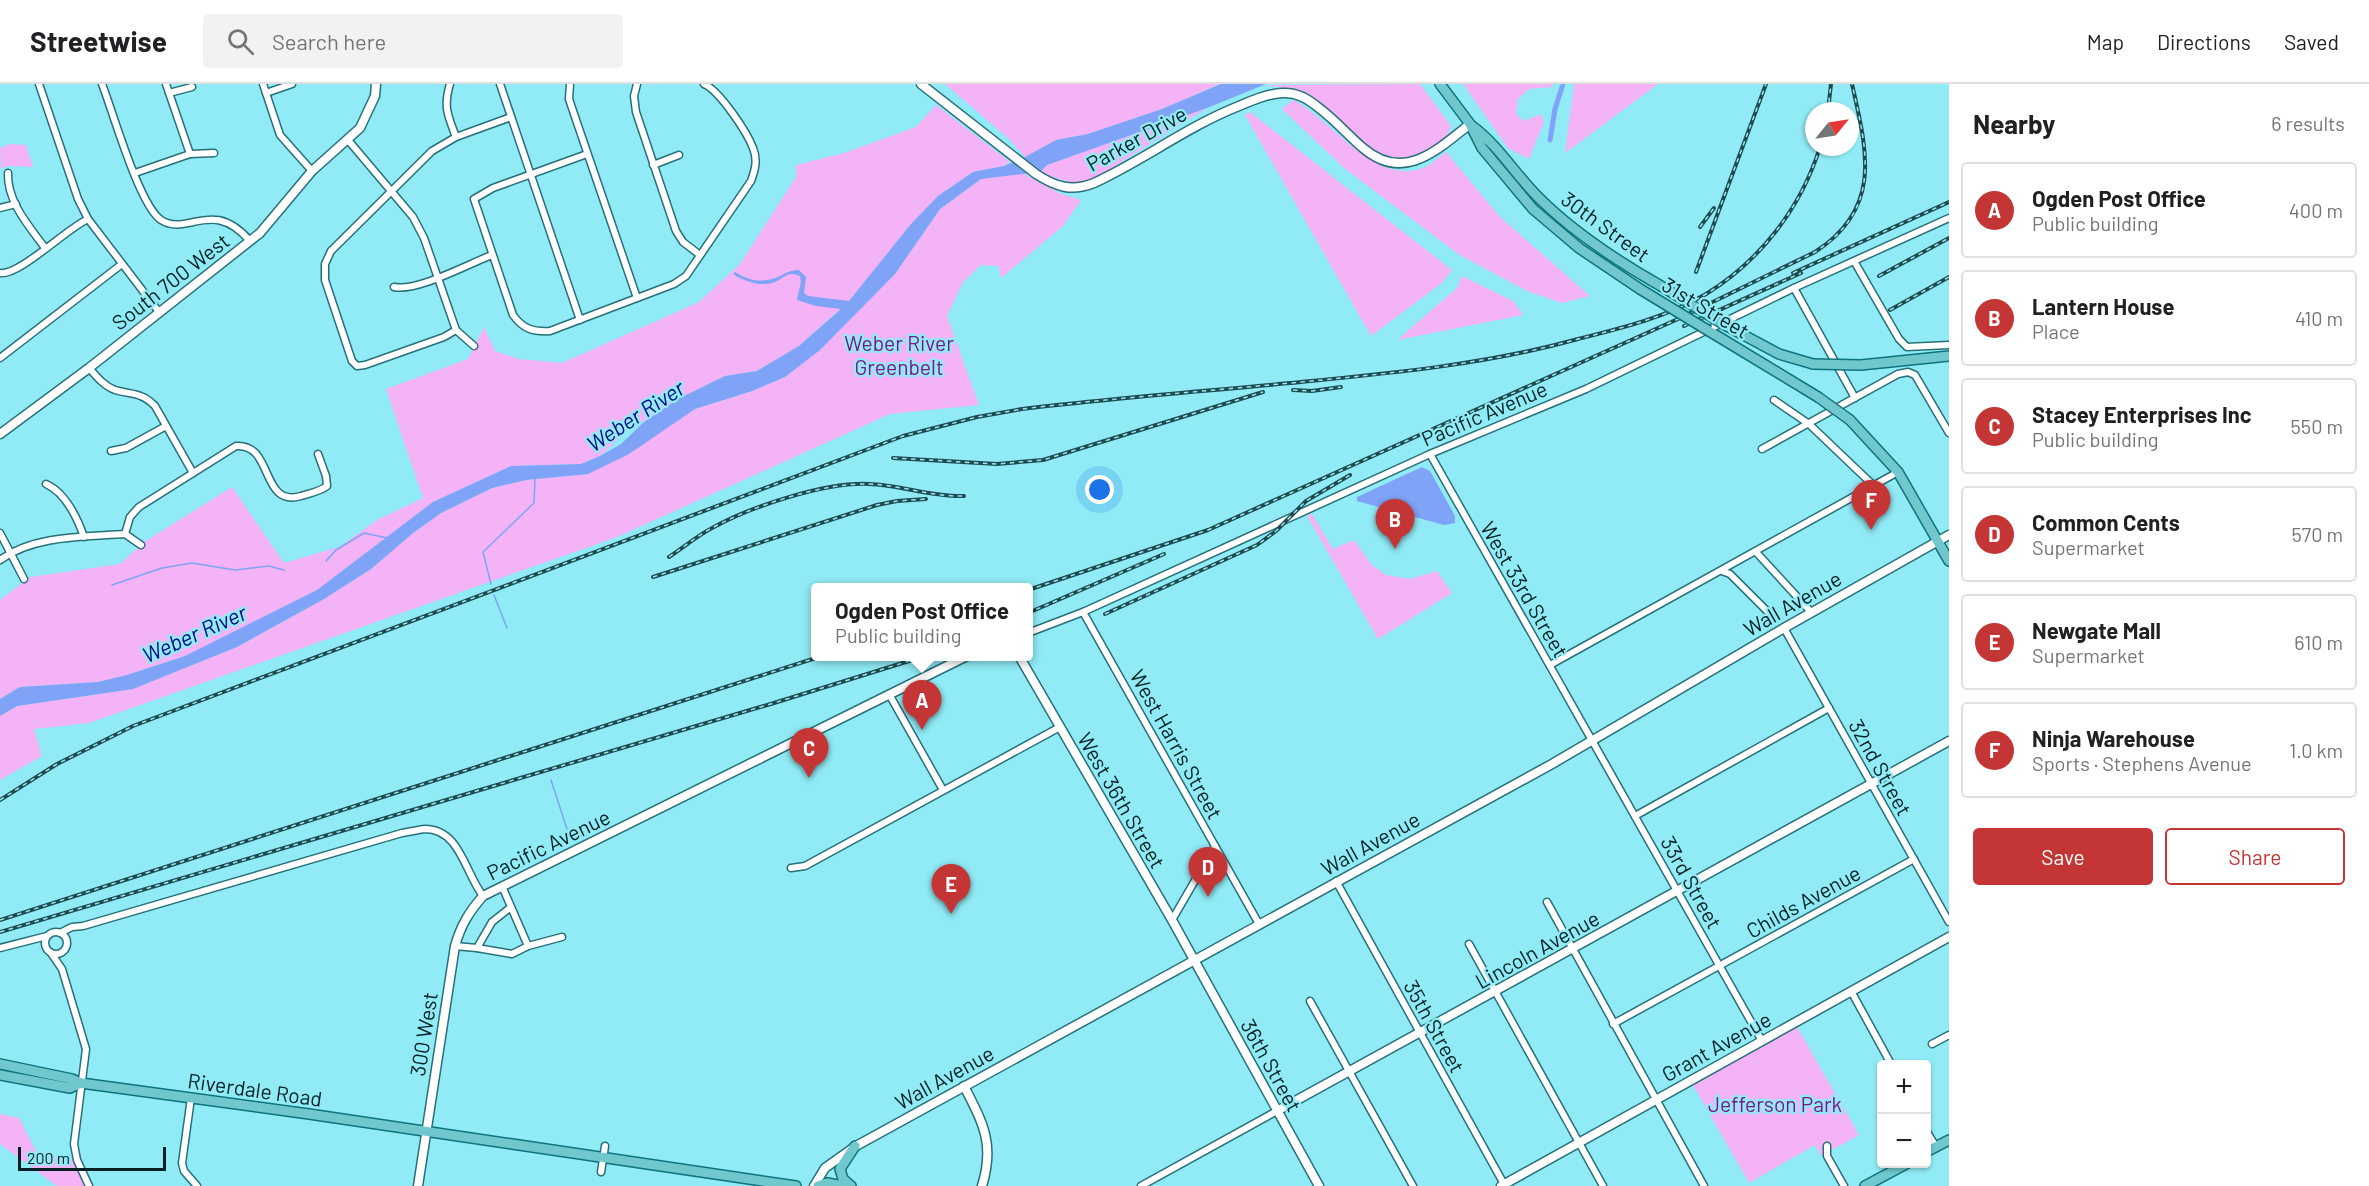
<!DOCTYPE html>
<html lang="en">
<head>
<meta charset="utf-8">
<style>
  :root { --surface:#fff; --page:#f2f2f2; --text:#202124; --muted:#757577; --line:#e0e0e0; --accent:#c43535 }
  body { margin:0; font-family:Barlow,sans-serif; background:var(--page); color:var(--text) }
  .controls { position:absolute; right:18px; bottom:18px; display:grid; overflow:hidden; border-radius:6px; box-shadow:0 2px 4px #0004 }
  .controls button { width:54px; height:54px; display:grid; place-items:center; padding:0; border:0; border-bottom:2px solid var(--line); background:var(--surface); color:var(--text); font:30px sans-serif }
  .compass { position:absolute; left:1805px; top:18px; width:54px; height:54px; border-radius:50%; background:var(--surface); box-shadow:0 2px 4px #0004; rotate:60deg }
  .scale { position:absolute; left:18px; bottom:15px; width:148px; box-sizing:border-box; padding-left:6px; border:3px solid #022023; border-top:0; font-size:16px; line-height:21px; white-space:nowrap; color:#022023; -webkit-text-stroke:4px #90ebf6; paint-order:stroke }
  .you { position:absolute; left:1100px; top:406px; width:21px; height:21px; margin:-15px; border:4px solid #fff; border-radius:50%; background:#1a73e8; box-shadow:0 0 0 9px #1a73e833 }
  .badge { display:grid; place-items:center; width:39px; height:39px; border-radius:50%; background:var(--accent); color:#fff; font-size:20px; font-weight:700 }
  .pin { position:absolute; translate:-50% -50px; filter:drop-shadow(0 2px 3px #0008) }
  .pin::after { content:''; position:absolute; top:32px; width:21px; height:18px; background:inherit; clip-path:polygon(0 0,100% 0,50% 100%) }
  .popup { position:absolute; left:811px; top:499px; width:222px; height:78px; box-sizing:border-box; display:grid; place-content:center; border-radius:6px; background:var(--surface); filter:drop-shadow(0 2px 4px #0005); font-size:20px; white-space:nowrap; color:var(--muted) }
  .popup b { font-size:22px; color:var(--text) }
  .popup::after { content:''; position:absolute; left:50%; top:100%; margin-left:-12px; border:12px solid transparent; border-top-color:var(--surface) }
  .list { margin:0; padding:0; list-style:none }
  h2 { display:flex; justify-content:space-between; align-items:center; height:78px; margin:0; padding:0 24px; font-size:26px }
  h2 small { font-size:20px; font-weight:400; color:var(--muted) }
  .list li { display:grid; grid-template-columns:39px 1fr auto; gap:18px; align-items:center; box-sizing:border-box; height:96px; margin:0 12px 12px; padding:0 12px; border:2px solid var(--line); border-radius:6px }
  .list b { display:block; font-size:22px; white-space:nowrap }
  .list p { margin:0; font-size:20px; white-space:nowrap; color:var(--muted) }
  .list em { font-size:20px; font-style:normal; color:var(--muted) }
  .actions { display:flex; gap:12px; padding:18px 24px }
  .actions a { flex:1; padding:14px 0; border:2px solid var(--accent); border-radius:6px; text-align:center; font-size:21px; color:var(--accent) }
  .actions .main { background:var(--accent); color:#fff }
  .icon { flex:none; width:33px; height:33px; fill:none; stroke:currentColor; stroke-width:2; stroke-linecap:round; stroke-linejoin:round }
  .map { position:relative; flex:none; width:1949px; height:1102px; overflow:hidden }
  header { display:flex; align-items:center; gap:36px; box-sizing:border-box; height:84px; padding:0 30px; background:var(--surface); border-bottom:2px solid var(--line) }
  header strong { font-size:28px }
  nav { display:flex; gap:33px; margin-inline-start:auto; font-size:21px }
  .search { width:420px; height:54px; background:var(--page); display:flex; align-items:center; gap:15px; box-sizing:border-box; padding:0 21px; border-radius:6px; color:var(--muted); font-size:22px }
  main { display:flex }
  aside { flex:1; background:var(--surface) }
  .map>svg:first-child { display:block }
  .green { fill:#f3b3f6 }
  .water { fill:#7fa3f6 }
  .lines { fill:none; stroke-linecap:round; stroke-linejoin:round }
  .stream { stroke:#7fa3f6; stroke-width:1.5 }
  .canal { stroke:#7fa3f6; stroke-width:5 }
  .street-casing { stroke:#287078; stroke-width:9 }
  .secondary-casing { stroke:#287078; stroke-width:11 }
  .primary-casing { stroke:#0c747d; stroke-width:12 }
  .street { stroke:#fff; stroke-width:6 }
  .secondary { stroke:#fff; stroke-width:8 }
  .primary { stroke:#70c7ce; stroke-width:9 }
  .rail-casing { stroke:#1f4a4f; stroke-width:4 }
  .rail { stroke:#90ebf6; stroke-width:1.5; stroke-dasharray:4.5; stroke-linecap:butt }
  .primary-bridge-casing { stroke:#0c747d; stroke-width:12; stroke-linecap:butt }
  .primary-bridge { stroke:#70c7ce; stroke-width:9 }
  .labels { text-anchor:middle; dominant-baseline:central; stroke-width:4.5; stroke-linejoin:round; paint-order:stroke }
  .street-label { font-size:21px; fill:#022023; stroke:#90ebf6 }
  .park-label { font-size:21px; fill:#811488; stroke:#90ebf6 }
  .water-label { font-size:22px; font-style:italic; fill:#050886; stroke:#90ebf6 }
</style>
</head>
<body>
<header>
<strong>Streetwise</strong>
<div class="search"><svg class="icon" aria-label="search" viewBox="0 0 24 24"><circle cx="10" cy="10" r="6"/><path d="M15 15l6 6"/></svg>Search here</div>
<nav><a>Map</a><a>Directions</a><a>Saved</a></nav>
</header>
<main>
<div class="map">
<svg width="1949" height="1102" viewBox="0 0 1949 1102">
  <rect width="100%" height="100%" fill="#90ebf6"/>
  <!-- green -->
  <g class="green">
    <path d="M945,0h275l-58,25 -74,25 -32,6 -31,17 -16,-18z"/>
    <path d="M1420,0l31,42c-5,15 -13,22 -28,28 -5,3 -11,7 -17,7 -37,4 -70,-52 -102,-68 -11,-6 -28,-6 -41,-8z"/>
    <path d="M1463,0h90l-1,3 -23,2 -11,10 -2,15 8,7 17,-7 3,8 -15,37 -21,-11z"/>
    <path d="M1574,0h84l-93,69z"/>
    <path d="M1293,16c41,21 81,86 130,68 8,-3 16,-11 23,-16l54,65 90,79 -28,7 -35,-12 -69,-37 -114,-86 -62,-59z"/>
    <path d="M936,21l74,57 -6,4 -31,6 -35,24 -27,28 -62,77 -50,45 -42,25 -32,5 -47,23 -50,32 -28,25 -19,8 -70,2 -78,36 -116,88 -132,66 -58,19 -29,7 -78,5 -20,12v-99l30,-23 90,-13 24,-22 88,-55 52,76 55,-16 38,-27 46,-22 -37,-109 82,-30 16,-32 11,24 24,8 43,4 137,-61 41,-38 56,-87v-12l48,-12 72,-26z"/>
    <path d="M1207,24l-105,66c-29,14 -34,8 -62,-2l7,-7z"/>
    <path d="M1250,28l202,158 -10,13 -71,53 -126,-221z"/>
    <path d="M10,60l16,1 7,22 -26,-1 -6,3 -1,-21z"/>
    <path d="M1022,89l39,21 20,6 -18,26 -62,52 -3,-12 -17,-1 -18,17 -16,34 32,89 -89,9 -273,123 -528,186 -55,6 8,27 -42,24v-64l17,-10 116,-17 104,-42 87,-48 47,-30 42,-36 28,-20 51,-25 34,-8 62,-6 56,-32 51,-33 57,-18 33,-14 35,-27 75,-76 45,-65 41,-30z"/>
    <path d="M1462,192l51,25 10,14 -126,25 60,-52z"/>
    <path d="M1312,430l21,35 21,-9 18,25 14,10 24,4 27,-8 15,22 -74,46 -71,-123z"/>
    <path d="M1797,943l62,108 -38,21 -6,-11 -66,38 -56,-98z"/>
    <path d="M0,1030l19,4 19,37 37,5 10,26h-28l-57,-42z"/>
  </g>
  <!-- water -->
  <g class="water">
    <path d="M1221,0h45l-59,24 -160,57 -7,7 -59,7 -41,30 -45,65 -75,76 -35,27 -33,14 -57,18 -66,45 -41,20 -62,6 -34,8 -51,25 -28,20 -42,36 -47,30 -87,48 -104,42 -116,17 -17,10v-17l20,-12 78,-5 29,-7 58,-19 132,-66 116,-88 78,-36 70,-2 19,-8 21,-12 23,-22 34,-23 47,-23 32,-5 42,-25 42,-37 -25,-3 -19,-6 4,-19 -1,-5c-11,-5 -14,0 -23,5 -14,7 -32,1 -44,-7l2,-2c11,7 23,11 37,7 10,-2 14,-9 27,-9l7,7 -2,16 4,3 41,5 62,-77 27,-28 35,-24 31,-6 21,-9 31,-17 32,-6 74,-25z"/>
    <path d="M1422,383l8,4 25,45v7l-11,2 -87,-24v-4z"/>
  </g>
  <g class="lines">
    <!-- stream -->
    <g class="stream">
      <path d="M326,477l10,-11 28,-17 23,5"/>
      <path d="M491,500l-8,-32 51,-49 1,-24"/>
      <path d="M112,501l50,-17 30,-5 43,7 34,-4 15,4"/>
      <path d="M494,511l13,33"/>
      <path d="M551,696l16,49"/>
    </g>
    <!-- canal -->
    <path class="canal" d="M1550,56l5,-31 8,-25"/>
    <defs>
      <g id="street">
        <path d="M39,0l39,115 10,20 71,93"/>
        <path d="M102,0c11,28 37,121 59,136 27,17 51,-23 89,21"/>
        <path d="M166,0l24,70"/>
        <path d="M263,0l17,51 32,36"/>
        <path d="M450,0c-7,23 -2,32 6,53"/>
        <path d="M500,0l80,236"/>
        <path d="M570,0l-1,15 4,12 64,187"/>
        <path d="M637,0l-3,12 2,16 40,119 7,11 17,13"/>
        <path d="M169,9l23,-6"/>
        <path d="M266,9l26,-9"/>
        <path d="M348,56l65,77 11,21 32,92 18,16"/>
        <path d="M587,70l-94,34 -19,11 39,116c10,14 20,17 37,16l124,-47 12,-8 65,-95c4,-11 7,-21 2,-33 -6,-16 -34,-58 -49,-64"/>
        <path d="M653,81l26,-10"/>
        <path d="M8,89c-1,29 21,53 37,75"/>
        <path d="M135,89l55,-19 24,-1"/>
        <path d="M0,124l16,-4"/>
        <path d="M1854,177l45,78 8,8 42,-2"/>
        <path d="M0,189c19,3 66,-44 88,-54"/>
        <path d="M394,203c23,5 74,-23 98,-32"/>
        <path d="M1794,204l61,110"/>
        <path d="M456,246l-12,7 -79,28 -8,1 -5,-5 -27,-81v-16l6,-13 101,-100 24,-14 55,-20"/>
        <path d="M0,274l122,-94"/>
        <path d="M89,284c7,8 15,18 26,22 18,5 26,2 40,16l38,67"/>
        <path d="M1774,316l35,24 65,62"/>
        <path d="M1762,365l136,-75 10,-2 7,3 34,58"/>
        <path d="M111,367l15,-3 40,-22"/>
        <path d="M1430,370l332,587"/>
        <path d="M46,400c20,9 31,33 38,53"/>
        <path d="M0,449l24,46"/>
        <path d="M125,450l5,-17 9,-10 97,-61c38,-3 24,62 65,50 9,-3 18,-4 26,-10l-1,-10 -8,-22"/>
        <path d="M1756,468l55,60"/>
        <path d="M0,476c34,-25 84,-23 125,-26l16,11"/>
        <path d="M1722,487l8,3 41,41"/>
        <path d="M1083,528l176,312"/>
        <path d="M1784,544l165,294"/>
        <path d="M1028,549l55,-21 347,-158 156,-65 208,-101 155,-70"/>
        <path d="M1550,581l348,-193"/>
        <path d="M889,610l54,96"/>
        <path d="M1635,732l194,-108"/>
        <path d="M791,784l14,-2 255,-139"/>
        <path d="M1336,797l169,305"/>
        <path d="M502,802l26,60 -16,8 -35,-6 15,-26 19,-15"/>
        <path d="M1547,818l157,284"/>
        <path d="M1172,836l43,-74"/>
        <circle cx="56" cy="859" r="11"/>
        <path d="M60,849l12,-6 11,-1 319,-93c7,-1 15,-3 23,-4 35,0 40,44 58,67"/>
        <path d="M1469,860l134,242"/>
        <path d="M455,862l22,2"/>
        <path d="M528,862l34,-9"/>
        <path d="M0,864l47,-12"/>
        <path d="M51,869l11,16 24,80 -12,95 3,16 12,26"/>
        <path d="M1851,907l40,73"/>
        <path d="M1310,917l103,185"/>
        <path d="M1613,940l301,-165"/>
        <path d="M1932,960l17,-9"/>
        <path d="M191,1014l-9,65 2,8 13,15"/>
        <path d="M1926,1046l10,17"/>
        <path d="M1827,1062v10l17,30"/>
        <path d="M601,1088l4,-26"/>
        <path d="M1141,1102l136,-75"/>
      </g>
      <g id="secondary">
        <path d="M921,0l115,90c20,13 36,18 58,9 50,-23 94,-57 145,-77 14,-6 28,-12 43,-13 15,-1 26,6 37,15 16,12 29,27 44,40 41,35 74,2 107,-24"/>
        <path d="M0,350l89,-66 171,-135 52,-62 48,-43 15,-32 1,-12"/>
        <path d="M1019,572l153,264 147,266"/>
        <path d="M964,1002c19,37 31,58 18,100"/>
        <path d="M1277,1027l672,-370"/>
        <path d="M418,1102l37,-240c6,-21 14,-34 28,-50l484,-240"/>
        <path d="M814,1102l11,-18 31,-22 696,-382 232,-136 165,-93"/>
        <path d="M1501,1102l448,-249"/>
      </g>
      <g id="primary">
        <path d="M1440,0l30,40 12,24 51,61 46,39 61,41"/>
        <path d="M1472,42c26,19 43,48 66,71 36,36 79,64 123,89"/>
        <path d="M1723,240l56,30 34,10"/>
        <path d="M1709,247l109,66"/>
        <path d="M1861,281l88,-9"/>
        <path d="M1850,336l48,52 51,89"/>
        <path d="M0,980l72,15 9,4 228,31 487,72"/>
        <path d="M0,991l70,13 11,-5"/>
        <path d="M1926,1068l23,-12"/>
        <path d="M818,1102l9,-3 17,3"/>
        <path d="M851,1102l-8,-7 -3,-10 15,-23"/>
        <path d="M1865,1102l41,-22"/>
      </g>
    </defs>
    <!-- street casing -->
    <use href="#street" class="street-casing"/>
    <!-- secondary casing -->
    <use href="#secondary" class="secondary-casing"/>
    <!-- primary casing -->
    <use href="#primary" class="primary-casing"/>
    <!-- street -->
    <use href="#street" class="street"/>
    <!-- secondary -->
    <use href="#secondary" class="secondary"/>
    <!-- primary -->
    <use href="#primary" class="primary"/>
    <defs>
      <g id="rail">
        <path d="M1828,27l3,-27"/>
        <path d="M1700,143l14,-19"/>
        <path d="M1696,188l70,-188"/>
        <path d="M1793,189l156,-71"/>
        <path d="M1879,192l70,-38"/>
        <path d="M1890,226l59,-33"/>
        <path d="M1684,242l117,-53"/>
        <path d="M1293,306l19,1 29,-4"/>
        <path d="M893,374l104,6 46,-4 220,-68"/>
        <path d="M669,473c15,-10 29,-22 45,-30 38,-21 112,-45 155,-43 32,1 62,13 95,12"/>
        <path d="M653,493l224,-72 20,-4 29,-2"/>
        <path d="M1028,506l180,-60 470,-211 137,-67c68,-44 52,-101 37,-168"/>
        <path d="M1028,529l136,-59"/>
        <path d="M1105,530l152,-69 19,-14 30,-30 44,-26"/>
        <path d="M0,716l57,-36 76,-38 770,-290 74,-19 45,-8c93,-11 186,-18 279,-27 93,-9 187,-18 277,-43 44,-11 89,-22 128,-45 54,-33 95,-86 114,-147"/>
        <path d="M0,836l822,-264"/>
        <path d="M0,848l774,-229 151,-47"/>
      </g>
    </defs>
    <!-- rail casing -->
    <use href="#rail" class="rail-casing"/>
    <!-- rail -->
    <use href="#rail" class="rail"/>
    <defs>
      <g id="primary-bridge">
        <path d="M1661,202l62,38"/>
        <path d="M1640,205l69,42"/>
        <path d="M1813,280l48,1"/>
        <path d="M1818,313l32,23"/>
      </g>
    </defs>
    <!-- primary-bridge casing -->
    <use href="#primary-bridge" class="primary-bridge-casing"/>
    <!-- primary-bridge -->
    <use href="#primary-bridge" class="primary-bridge"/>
  </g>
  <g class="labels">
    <!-- street labels -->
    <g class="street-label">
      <text transform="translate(1136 54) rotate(-29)">Parker Drive</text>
      <text transform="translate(1606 142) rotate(36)">30th Street</text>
      <text transform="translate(170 197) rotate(-38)">South 700 West</text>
      <text transform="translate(1706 223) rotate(31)">31st Street</text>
      <text transform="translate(1484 329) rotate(-23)">Pacific Avenue</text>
      <text transform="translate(1525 505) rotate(60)">West 33rd Street</text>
      <text transform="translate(1792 519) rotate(-30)">Wall Avenue</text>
      <text transform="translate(1177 660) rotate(61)">West Harris Street</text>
      <text transform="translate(1881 683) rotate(61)">32nd Street</text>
      <text transform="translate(1122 716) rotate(60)">West 36th Street</text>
      <text transform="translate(1370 759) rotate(-29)">Wall Avenue</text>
      <text transform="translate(548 760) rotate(-26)">Pacific Avenue</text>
      <text transform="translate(1692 798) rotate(61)">33rd Street</text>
      <text transform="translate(1803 817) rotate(-29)">Childs Avenue</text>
      <text transform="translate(1537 865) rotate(-29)">Lincoln Avenue</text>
      <text transform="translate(1435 942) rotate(61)">35th Street</text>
      <text transform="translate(423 950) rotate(-81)">300 West</text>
      <text transform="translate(1716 962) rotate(-29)">Grant Avenue</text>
      <text transform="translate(1272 981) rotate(61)">36th Street</text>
      <text transform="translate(944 993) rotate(-29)">Wall Avenue</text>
      <text transform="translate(255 1005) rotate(8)">Riverdale Road</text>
    </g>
    <!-- park labels -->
    <g class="park-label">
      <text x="899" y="258">Weber River<tspan x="899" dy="24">Greenbelt</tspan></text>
      <text x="1775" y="1019">Jefferson Park</text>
    </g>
    <!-- water labels -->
    <g class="water-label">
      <text transform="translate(635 331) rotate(-33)">Weber River</text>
      <text transform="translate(194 549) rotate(-24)">Weber River</text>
    </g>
  </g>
</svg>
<div class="controls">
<button>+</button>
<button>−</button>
</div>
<svg class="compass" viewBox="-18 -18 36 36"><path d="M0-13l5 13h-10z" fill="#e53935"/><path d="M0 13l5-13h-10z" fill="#757577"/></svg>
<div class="scale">200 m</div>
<div class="you"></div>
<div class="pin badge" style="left:922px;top:646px">A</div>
<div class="popup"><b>Ogden Post Office</b>Public building</div>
<div class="pin badge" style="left:1395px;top:465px">B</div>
<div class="pin badge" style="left:809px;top:694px">C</div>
<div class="pin badge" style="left:1208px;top:813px">D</div>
<div class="pin badge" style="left:951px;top:830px">E</div>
<div class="pin badge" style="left:1871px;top:446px">F</div>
</div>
<aside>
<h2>Nearby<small>6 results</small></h2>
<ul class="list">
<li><span class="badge">A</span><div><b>Ogden Post Office</b><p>Public building</p></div><em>400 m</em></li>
<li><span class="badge">B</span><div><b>Lantern House</b><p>Place</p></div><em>410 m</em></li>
<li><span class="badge">C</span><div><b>Stacey Enterprises Inc</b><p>Public building</p></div><em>550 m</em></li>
<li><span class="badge">D</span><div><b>Common Cents</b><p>Supermarket</p></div><em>570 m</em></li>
<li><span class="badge">E</span><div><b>Newgate Mall</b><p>Supermarket</p></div><em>610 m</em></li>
<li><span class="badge">F</span><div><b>Ninja Warehouse</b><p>Sports · Stephens Avenue</p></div><em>1.0 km</em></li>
</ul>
<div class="actions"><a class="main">Save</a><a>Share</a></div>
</aside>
</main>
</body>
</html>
